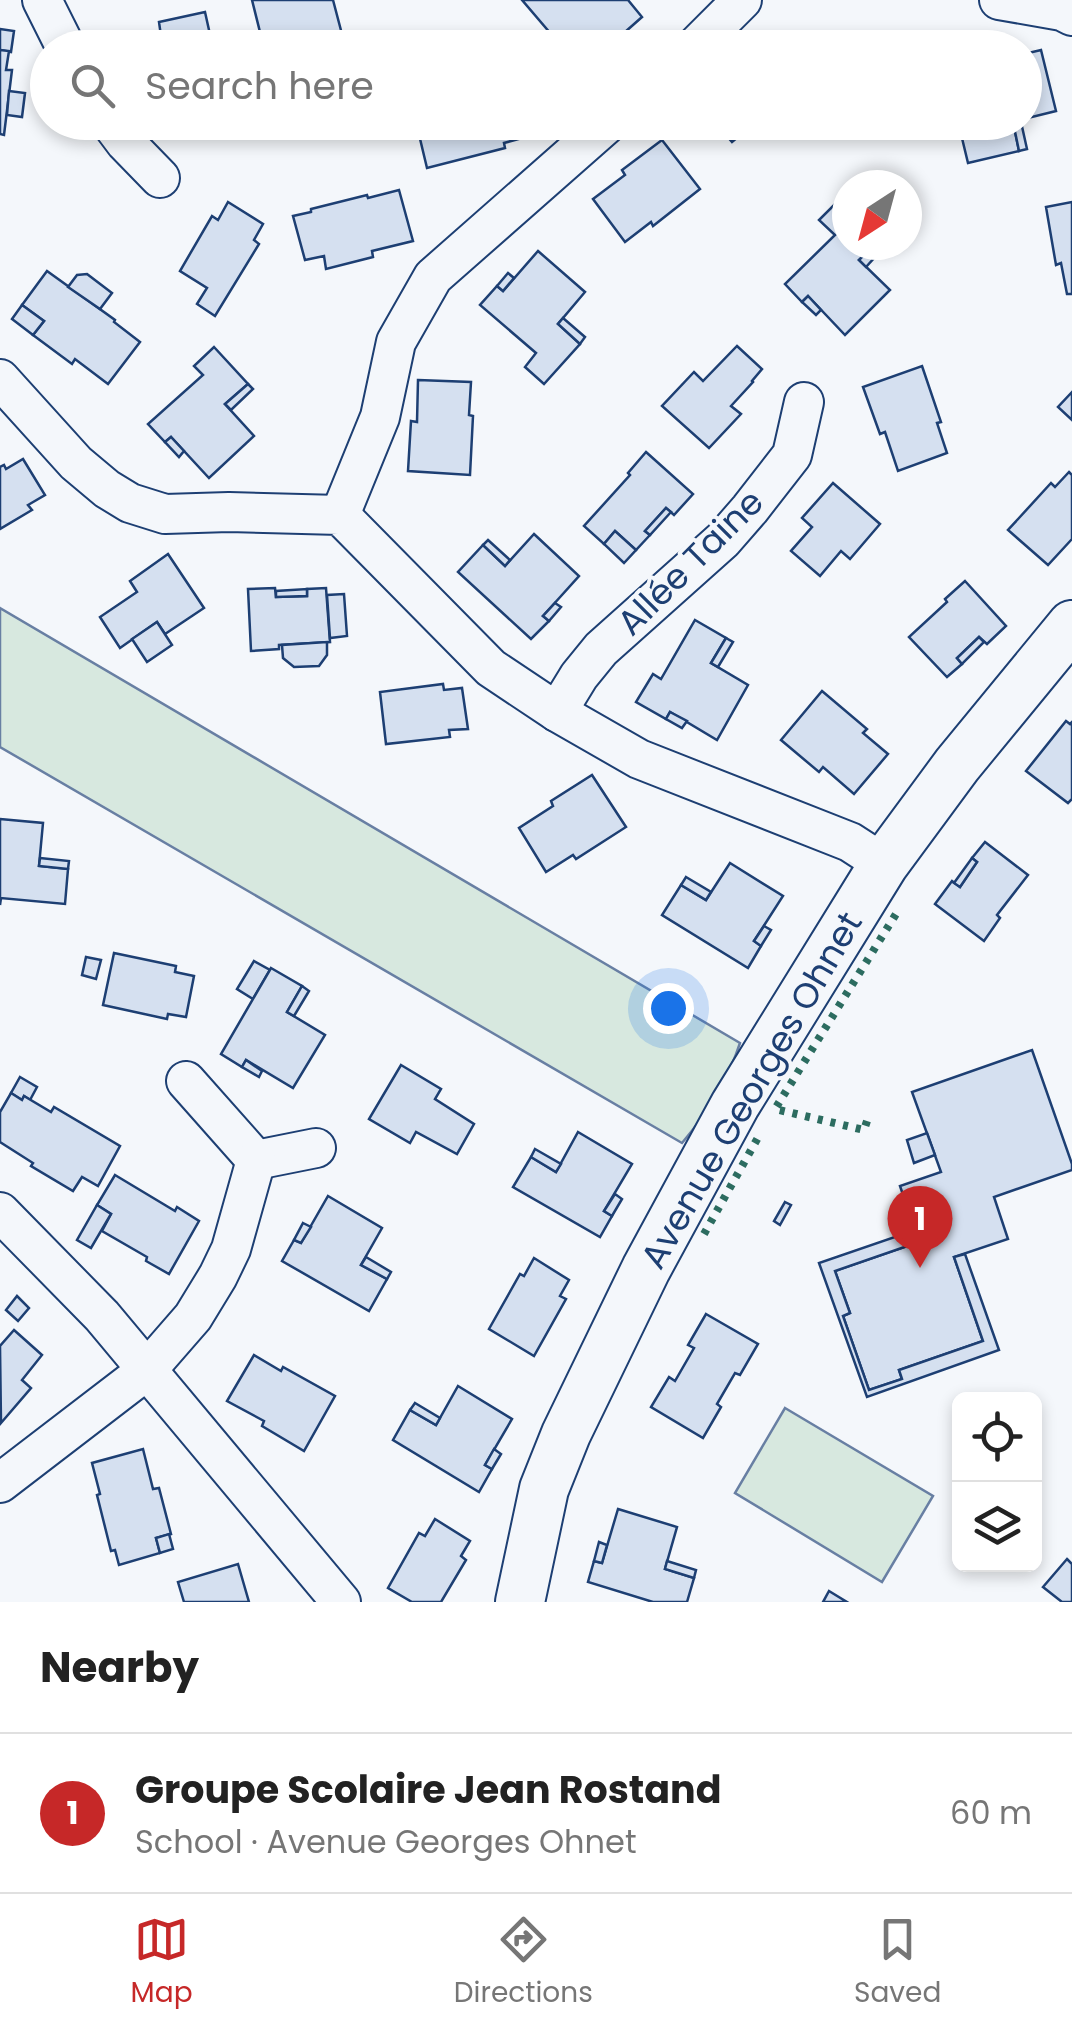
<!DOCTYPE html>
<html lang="en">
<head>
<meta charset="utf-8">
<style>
  :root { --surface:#fff; --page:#f2f2f2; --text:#222; --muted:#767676; --line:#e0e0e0; --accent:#c62828 }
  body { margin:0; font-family:Poppins,sans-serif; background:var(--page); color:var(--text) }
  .controls { position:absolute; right:30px; bottom:30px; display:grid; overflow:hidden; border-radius:15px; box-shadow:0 5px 15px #0003 }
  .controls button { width:90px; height:90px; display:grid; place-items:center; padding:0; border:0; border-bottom:2px solid var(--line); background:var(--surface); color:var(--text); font:50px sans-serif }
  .compass { position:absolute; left:832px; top:170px; width:90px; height:90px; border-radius:50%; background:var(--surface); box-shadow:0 5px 15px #0003; rotate:216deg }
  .you { position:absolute; left:668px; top:1008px; width:35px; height:35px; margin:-25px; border:8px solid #fff; border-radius:50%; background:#1a73e8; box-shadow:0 0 0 15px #1a73e833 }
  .badge { display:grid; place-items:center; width:65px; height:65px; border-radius:50%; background:var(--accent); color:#fff; font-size:32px; font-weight:700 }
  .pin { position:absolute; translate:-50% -82px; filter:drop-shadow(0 2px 5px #0008) }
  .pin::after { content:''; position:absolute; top:52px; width:35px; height:30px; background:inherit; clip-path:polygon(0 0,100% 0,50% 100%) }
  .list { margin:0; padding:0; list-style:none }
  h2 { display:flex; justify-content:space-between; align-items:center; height:130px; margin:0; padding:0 40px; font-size:42px }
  h2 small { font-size:32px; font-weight:400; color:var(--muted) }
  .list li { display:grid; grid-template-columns:65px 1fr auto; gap:30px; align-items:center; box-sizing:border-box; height:160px; padding:0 40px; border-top:2px solid var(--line) }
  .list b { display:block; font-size:38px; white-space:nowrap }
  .list p { margin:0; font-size:32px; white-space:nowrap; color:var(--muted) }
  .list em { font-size:32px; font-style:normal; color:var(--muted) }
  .icon { flex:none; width:55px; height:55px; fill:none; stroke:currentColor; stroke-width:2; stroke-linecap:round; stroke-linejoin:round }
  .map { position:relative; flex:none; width:1072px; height:1602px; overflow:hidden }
  .search { position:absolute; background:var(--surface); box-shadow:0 5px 15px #0003; left:30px; right:30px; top:30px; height:110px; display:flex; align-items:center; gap:25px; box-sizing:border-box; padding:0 35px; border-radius:55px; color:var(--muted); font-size:38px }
  .sheet { height:290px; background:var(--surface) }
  nav { display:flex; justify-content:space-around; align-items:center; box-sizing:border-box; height:140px; border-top:2px solid var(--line); background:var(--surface); font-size:28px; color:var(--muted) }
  nav a { display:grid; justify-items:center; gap:5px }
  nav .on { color:var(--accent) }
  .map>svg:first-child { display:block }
  .green { fill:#d7e8df; stroke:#687fa3; stroke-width:2.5 }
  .building { fill:#d5e0f0; stroke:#1d3f73; stroke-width:2.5 }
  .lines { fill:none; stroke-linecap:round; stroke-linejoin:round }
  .minor-casing { stroke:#1d3f73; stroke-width:42 }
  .tertiary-casing { stroke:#1d3f73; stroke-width:52 }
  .minor { stroke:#f4f7fb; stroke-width:38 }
  .tertiary { stroke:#f4f7fb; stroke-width:48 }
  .hedge { stroke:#2c6c60; stroke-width:8; stroke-dasharray:5 8; stroke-linecap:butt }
  .labels { text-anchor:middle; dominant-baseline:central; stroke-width:8; stroke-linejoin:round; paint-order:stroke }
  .street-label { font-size:35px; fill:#1d3f73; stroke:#f4f7fb }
</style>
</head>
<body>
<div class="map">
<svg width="1072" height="1602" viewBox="0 0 1072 1602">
  <rect width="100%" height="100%" fill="#f4f7fb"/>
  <!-- green -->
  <g class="green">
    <path d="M0,608l740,435c-12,37 -33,71 -58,100l-682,-396z"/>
    <path d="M785,1408l148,88 -51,86 -147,-89z"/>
  </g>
  <!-- building -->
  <g class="building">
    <path d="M252,0h81l10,38 -40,10h-39z"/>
    <path d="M522,0h106l14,17 -35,31h-44z"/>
    <path d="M205,12l8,36h-82l-1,-5 31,-7 -2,-14z"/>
    <path d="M0,29l14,2 -3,21 -11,-2z"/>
    <path d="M0,50l9,1 -3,19h6l-8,65 -4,-1z"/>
    <path d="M1041,50l15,61 -32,8v-65z"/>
    <path d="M9,91l16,2 -3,24 -15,-2z"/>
    <path d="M416,122h103l3,16 -18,5 1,5 -78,20z"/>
    <path d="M715,122h41l-24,20z"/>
    <path d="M976,122h37l6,29 -51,12 -7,-29 17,-4z"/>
    <path d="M1013,122h8l6,27 -8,2z"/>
    <path d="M662,140l38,49 -47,37 -2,-4 -26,20 -32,-43 32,-24 -3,-5z"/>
    <path d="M399,190l14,51 -41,10 1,6 -47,12 -2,-13 -19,4 -12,-44 18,-4v-3l56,-14 1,3z"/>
    <path d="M840,199l7,7v39h27l-15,15 31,30 -45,45 -37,-39 -6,6 -17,-18 50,-49 -16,-15z"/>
    <path d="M228,202l35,22 -9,16 5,4 -44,72 -18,-12 10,-16 -27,-17 32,-55 6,4z"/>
    <path d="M1072,202v92h-5l-6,-31 -5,2 -10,-58z"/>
    <path d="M874,245h12l-20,22 -7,-7z"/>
    <path d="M538,251l47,41 -27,32 22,20 -36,40 -19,-17 11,-14 -56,-48 17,-19 6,5z"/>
    <path d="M47,271l68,49 -1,2 26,20 -32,42 -33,-25 -3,5 -39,-29 11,-14 -22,-16z"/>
    <path d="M508,273l6,5 -11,13 -6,-5z"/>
    <path d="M87,274l25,19 -12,16 -32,-22 9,-12z"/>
    <path d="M808,296l13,14 -5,5 -14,-13z"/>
    <path d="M22,305l22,16 -11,14 -21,-16z"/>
    <path d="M563,318l22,19 -5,7 -22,-20z"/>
    <path d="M737,346l25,23 -10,12 1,1 -22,24 10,8 -32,34 -47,-42 32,-34 9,9z"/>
    <path d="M214,347l34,37 -23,20 29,32 -45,42 -38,-41 -6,5 -17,-18 55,-49 -9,-9z"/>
    <path d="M922,366l19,56 -4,1 10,30 -49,18 -13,-39 -5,2 -17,-47z"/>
    <path d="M418,380l53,2 -2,33 4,1 -3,59 -62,-4 3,-50 6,1z"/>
    <path d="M248,384l5,5 -22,21 -6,-6z"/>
    <path d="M1072,392v28l-14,-13z"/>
    <path d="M171,437l13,14 -5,6 -14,-15z"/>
    <path d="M646,452l47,42 -19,21 -8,-7 -21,23 5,4 -14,15 -21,-19 -11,13 -20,-18 46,-51 -2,-2z"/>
    <path d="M23,459l22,36 -17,10 4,5 -32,19v-62l4,-2 2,4z"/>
    <path d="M1069,472l3,3v64l-24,26 -40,-35 43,-47 4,4z"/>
    <path d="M833,483l47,41 -30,35 -9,-8 -21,25 -29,-25 21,-24 -10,-9z"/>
    <path d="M666,508l5,4 -21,23 -5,-4z"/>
    <path d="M615,531l21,19 -12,13 -20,-19z"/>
    <path d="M534,534l45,42 -36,40 6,5 -18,18 -73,-67 25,-27 22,21z"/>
    <path d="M488,540l22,20 -5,6 -22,-21z"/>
    <path d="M168,554l36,54 -39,26 -8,-12 -37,26 -20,-31 37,-25 -7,-11z"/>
    <path d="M965,581l41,45 -19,18 -8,-7 -22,21 5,6 -15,13 -38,-40 38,-35 -2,-3z"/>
    <path d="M275,588l1,9 31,-1v-7l19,-1 4,54 -51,3v4l-28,2 -3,-62z"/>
    <path d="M307,589v7l-31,1v-6z"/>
    <path d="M344,594l3,42 -17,2 -3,-43z"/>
    <path d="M555,603l6,4 -12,14 -6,-5z"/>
    <path d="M695,620l31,18 -15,25 37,22 -31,55 -47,-28 -4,7 -30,-17 17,-28 8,5z"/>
    <path d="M157,622l15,23 -25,17 -15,-23z"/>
    <path d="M979,637l5,5 -22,22 -5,-6z"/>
    <path d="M726,638l7,4 -15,25 -7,-4z"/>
    <path d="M327,642v13l-8,11 -25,1 -11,-9 -1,-13z"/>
    <path d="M443,684l1,6 18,-2 6,41 -19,1 1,7 -64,7 -6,-52z"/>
    <path d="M822,691l45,38 -4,4 25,21 -34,40 -31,-27 -4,5 -38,-32z"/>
    <path d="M670,712l17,9 -5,7 -16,-9z"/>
    <path d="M1066,721l4,3 2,-2v77l-4,4 -42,-32z"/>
    <path d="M592,775l34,52 -50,32 -3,-4 -27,17 -27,-44 34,-22 -2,-5z"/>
    <path d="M0,819l43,4 -4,43 29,3 -3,35 -64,-6 -1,7z"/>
    <path d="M985,842l43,33 -31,40 3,3 -16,23 -49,-37 17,-23 8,6 17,-25 -5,-4z"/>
    <path d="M40,858l29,3 -1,8 -29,-3z"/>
    <path d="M972,858l5,4 -17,25 -6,-4z"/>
    <path d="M730,863l53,33 -29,45 7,5 -13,22 -86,-53 19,-30 25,15z"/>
    <path d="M686,877l25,15 -5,8 -25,-15z"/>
    <path d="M764,926l7,4 -10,16 -7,-5z"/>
    <path d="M114,953l62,13 -1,6 19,4 -8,41 -18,-3 -1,5 -64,-14z"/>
    <path d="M86,957l15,3 -5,19 -14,-4z"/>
    <path d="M254,961l16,9 -17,29 -16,-10z"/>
    <path d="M271,968l31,18 -15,26 38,23 -32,53 -47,-28 -4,7 -21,-13z"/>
    <path d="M302,986l7,5 -15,25 -7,-4z"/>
    <path d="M1032,1050l40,114v6l-78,27 14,42 -54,18 29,84 -84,29 3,9 -33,11 -26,-74 7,-3 -15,-42 84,-29 -19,-56 41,-14 -29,-80z"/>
    <path d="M246,1060l16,11 -3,6 -17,-10z"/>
    <path d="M401,1065l40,24 -6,10 39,25 -17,30 -41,-22 -6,11 -41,-24z"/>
    <path d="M20,1077l17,10 -7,13 -6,-4 -2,4 -11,-7z"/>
    <path d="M11,1093l11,7 2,-4 27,16 3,-5 66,39 -22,40 -16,-9 -9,14 -42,-25 2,-3 -33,-21v-30z"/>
    <path d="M578,1132l54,32 -28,47 8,5 -12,21 -87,-50 18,-30 25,15z"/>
    <path d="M927,1133l8,22 -21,8 -7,-23z"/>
    <path d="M535,1149l26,15 -5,8 -25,-15z"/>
    <path d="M115,1175l60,36 2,-4 22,14 -30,53 -23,-13 1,-4 -45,-26 9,-17 -14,-9z"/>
    <path d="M615,1194l7,5 -10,17 -8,-5z"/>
    <path d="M328,1196l54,32 -21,37 26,14 -18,32 -87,-50 12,-21 7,3z"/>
    <path d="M785,1202l6,3 -11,20 -6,-4z"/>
    <path d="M97,1205l14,9 -20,34 -14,-8z"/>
    <path d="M303,1223l8,4 -10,16 -7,-3z"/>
    <path d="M915,1230l4,12 -84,29 15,42 -7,3 26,74 33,-11 -3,-9 84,-29 -29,-84 11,-3 34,96 -132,47 -48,-134z"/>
    <path d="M366,1257l25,15 -4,7 -26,-14z"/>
    <path d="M534,1258l35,22 -9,16 6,3 -32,57 -45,-27 31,-55 4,2z"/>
    <path d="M17,1296l12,12 -11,13 -12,-11z"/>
    <path d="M706,1314l52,30 -18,31 -5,-2 -18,31 4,3 -18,31 -52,-31 18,-30 6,4 19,-33 -6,-3z"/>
    <path d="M14,1330l28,25 -20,25 9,8 -30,35 -1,-77z"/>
    <path d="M254,1355l27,16 2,-4 52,29 -31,55 -42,-25 2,-5 -37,-20z"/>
    <path d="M458,1386l54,33 -27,46 7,4 -13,23 -86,-52 17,-30 26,15z"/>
    <path d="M415,1403l25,15 -4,7 -26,-15z"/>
    <path d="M143,1449l10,40 6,-1 12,46 -15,4 4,15 -41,12 -4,-15 -4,1 -14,-56 3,-1 -8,-31z"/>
    <path d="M494,1449l7,5 -9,15 -7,-4z"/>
    <path d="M618,1509l59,18 -12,42 29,9 -7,24h-34l-65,-20 6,-21 8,2z"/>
    <path d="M435,1519l35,22 -9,15 5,4 -25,42h-29l-24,-14 31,-55 6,3z"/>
    <path d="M169,1534l4,15 -13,4 -4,-15z"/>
    <path d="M599,1542l8,3 -5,18 -8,-2z"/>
    <path d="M1067,1559l5,5v38h-10l-19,-15z"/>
    <path d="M667,1561l29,9 -2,8 -29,-9z"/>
    <path d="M238,1564l11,38h-65l-6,-20z"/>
    <path d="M829,1591l18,11h-24z"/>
  </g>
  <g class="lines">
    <defs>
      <g id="minor">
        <path d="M42,0l24,48"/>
        <path d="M999,0l63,11 10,5"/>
        <path d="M694,48l48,-48"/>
        <path d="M110,122l15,20 35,36"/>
        <path d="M0,379l76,84 31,26 23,14 35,11 64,-2 111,3 151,153 66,44 82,47 211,83 34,22"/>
        <path d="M340,515l40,-98 16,-75 37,-65 176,-155"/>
        <path d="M557,712l22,-36 22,-27 122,-109 27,-31 42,-54 12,-53"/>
        <path d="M186,1081l70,79 60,-12"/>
        <path d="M0,1212l102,104 239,286"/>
        <path d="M0,1483l146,-112 47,-54 25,-41 13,-27 25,-89"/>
      </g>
      <path id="tertiary" d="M520,1602l24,-113 22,-55 80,-165 89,-164 149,-241 73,-99 115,-140"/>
    </defs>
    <!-- minor casing -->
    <use href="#minor" class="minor-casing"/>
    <!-- tertiary casing -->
    <use href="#tertiary" class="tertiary-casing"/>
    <!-- minor -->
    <use href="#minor" class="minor"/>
    <!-- tertiary -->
    <use href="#tertiary" class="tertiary"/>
    <!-- hedge -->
    <g class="hedge">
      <path d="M867,1121l-3,9 -89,-21 121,-195"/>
      <path d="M704,1234l56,-100"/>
    </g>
  </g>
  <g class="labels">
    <!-- street labels -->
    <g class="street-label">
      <text transform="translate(690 562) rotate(-45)">Allée Taine</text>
      <text transform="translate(751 1090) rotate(-60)">Avenue Georges Ohnet</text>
    </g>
  </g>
</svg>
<div class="controls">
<button><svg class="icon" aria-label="locate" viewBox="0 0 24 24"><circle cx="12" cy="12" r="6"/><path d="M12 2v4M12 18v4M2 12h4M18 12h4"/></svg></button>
<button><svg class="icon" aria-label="layers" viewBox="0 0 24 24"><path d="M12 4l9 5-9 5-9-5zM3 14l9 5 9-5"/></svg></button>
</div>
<svg class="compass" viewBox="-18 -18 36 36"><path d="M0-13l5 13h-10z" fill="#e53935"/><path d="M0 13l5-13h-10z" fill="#767676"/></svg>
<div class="you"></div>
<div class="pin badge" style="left:920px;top:1268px">1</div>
<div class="search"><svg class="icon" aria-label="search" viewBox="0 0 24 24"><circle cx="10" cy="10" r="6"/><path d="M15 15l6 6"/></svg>Search here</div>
</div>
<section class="sheet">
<h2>Nearby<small></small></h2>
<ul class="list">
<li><span class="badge">1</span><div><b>Groupe Scolaire Jean Rostand</b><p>School · Avenue Georges Ohnet</p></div><em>60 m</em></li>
</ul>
</section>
<nav>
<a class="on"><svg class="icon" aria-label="map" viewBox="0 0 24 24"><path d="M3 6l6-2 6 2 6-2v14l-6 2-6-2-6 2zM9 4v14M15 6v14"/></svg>Map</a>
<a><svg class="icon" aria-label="directions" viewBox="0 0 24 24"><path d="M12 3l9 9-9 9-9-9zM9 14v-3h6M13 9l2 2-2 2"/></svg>Directions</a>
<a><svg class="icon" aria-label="saved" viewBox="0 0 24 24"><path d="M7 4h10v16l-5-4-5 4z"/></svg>Saved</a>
</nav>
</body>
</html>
